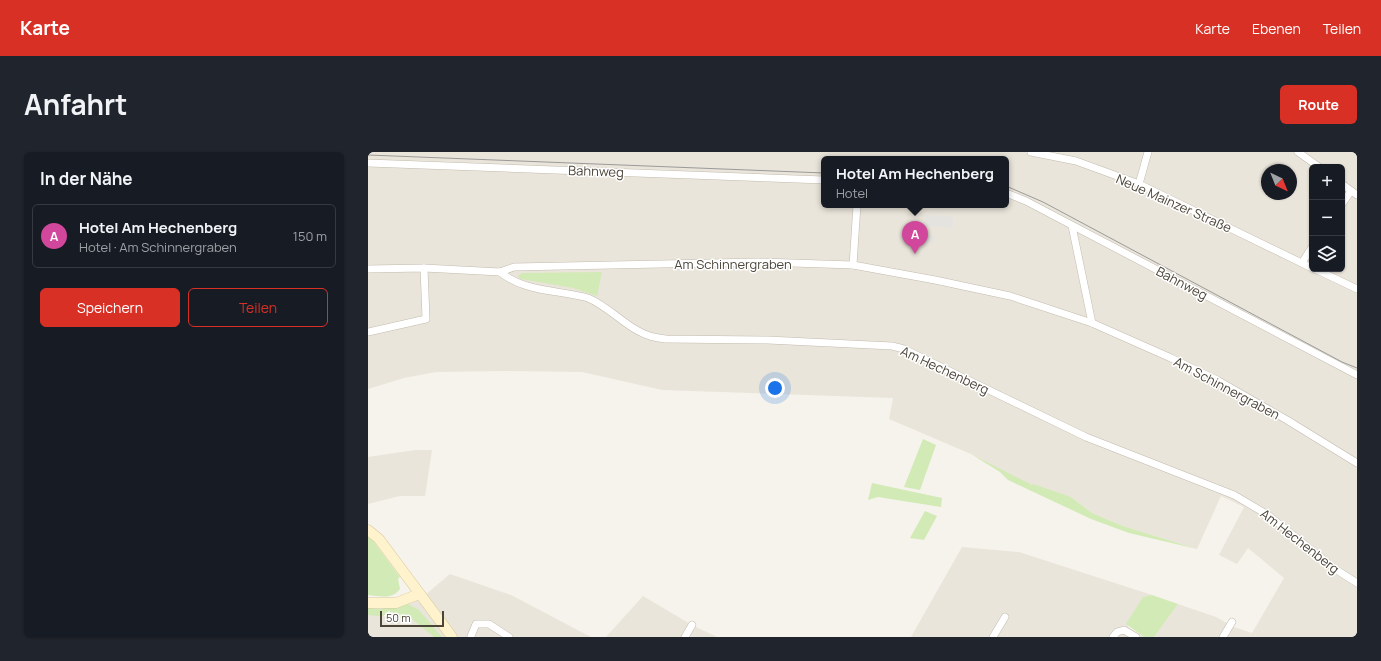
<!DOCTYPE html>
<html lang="de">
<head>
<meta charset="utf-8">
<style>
  :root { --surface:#171b24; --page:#20242c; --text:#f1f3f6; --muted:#9ea1a6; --line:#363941; --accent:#d93025 }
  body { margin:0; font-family:Manrope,sans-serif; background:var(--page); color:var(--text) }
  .controls { position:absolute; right:12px; top:12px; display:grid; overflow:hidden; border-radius:6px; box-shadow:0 1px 3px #0004 }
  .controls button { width:36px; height:36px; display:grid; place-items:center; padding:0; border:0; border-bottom:1px solid var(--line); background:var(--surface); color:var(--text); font:20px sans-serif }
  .compass { position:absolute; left:893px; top:12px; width:36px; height:36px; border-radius:50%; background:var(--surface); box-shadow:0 1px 3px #0004; rotate:137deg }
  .scale { position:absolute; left:12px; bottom:10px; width:64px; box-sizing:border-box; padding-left:4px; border:2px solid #4b4439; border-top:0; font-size:11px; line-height:14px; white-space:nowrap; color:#4b4439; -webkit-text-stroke:3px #fff; paint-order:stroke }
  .you { position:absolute; left:407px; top:236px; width:14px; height:14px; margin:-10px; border:3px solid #fff; border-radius:50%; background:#1a73e8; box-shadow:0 0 0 6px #1a73e833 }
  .badge { display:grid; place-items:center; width:26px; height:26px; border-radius:50%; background:var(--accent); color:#fff; font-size:13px; font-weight:700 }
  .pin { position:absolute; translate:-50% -33px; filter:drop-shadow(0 1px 2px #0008) }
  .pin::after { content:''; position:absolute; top:21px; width:14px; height:12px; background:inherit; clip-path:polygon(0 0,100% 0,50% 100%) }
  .popup { position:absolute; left:453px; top:4px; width:188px; height:52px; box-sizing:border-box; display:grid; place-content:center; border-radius:6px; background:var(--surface); filter:drop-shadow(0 1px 3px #0005); font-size:13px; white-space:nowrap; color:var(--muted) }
  .popup b { font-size:15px; color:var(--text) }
  .popup::after { content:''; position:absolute; left:50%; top:100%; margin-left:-8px; border:8px solid transparent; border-top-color:var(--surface) }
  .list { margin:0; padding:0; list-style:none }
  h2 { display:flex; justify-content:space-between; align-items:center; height:52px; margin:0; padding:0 16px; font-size:17px }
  h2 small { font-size:13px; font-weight:400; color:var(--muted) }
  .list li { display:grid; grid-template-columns:26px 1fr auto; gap:12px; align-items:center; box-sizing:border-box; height:64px; margin:0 8px 8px; padding:0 8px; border:1px solid var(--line); border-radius:6px }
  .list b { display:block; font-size:15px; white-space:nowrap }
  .list p { margin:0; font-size:13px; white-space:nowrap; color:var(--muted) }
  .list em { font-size:13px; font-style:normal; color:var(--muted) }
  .actions { display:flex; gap:8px; padding:12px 16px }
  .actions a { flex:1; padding:9px 0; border:1px solid var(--accent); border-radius:6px; text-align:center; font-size:14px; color:var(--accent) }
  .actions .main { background:var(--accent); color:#fff }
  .icon { flex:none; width:22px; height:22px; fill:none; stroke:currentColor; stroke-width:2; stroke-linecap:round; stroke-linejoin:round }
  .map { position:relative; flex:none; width:989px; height:485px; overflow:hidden; border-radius:6px }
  header { display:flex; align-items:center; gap:24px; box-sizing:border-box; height:56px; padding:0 20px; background:var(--accent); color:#fff }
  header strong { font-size:19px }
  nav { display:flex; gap:22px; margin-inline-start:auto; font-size:14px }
  .intro { display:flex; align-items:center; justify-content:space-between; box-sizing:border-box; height:96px; padding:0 24px }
  h1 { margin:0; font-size:28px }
  .button { padding:10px 18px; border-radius:6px; background:var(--accent); color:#fff; font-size:14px; font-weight:700 }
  main { display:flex; gap:24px; padding:0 24px }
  aside { flex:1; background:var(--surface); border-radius:6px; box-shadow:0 1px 3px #0004 }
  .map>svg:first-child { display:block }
  .residential { fill:#eae5da; fill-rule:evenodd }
  .green { fill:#d2eab5 }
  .parking { fill:#e5e3e0 }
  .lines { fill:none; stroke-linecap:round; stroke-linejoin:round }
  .street-casing { stroke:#c2bbae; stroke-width:8 }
  .secondary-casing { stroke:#d6c79b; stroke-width:11 }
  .street { stroke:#fff; stroke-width:7 }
  .secondary { stroke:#fff3cd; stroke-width:10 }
  .tram { stroke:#9a9a9a; stroke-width:1 }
  .labels { text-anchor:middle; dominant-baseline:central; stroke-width:3; stroke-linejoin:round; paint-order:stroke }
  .street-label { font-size:13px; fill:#4b4439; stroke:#fff }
</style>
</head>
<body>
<header>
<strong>Karte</strong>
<nav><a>Karte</a><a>Ebenen</a><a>Teilen</a></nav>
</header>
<div class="intro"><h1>Anfahrt</h1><a class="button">Route</a></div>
<main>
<aside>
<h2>In der Nähe<small></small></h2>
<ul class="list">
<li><span class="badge" style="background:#d1479c">A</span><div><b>Hotel Am Hechenberg</b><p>Hotel · Am Schinnergraben</p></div><em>150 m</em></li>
</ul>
<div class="actions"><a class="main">Speichern</a><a>Teilen</a></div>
</aside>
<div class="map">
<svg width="989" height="485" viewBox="0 0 989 485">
  <rect width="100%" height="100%" fill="#f6f3ec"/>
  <!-- residential -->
  <g class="residential">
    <path d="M0,0h989v485h-203l24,-33 38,13 18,10 18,6 32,-55 -36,-30 -11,16 -18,-9 25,-48 -23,-11 -24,53 -74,-23 -31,-13 -21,-16 -39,-11 -61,-32 -82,-35 4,-21 -231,-8 -80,-18 -77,-1 -69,1 -32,6 -36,11zM456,7h182v46h-182zM944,15h30v102h-30zM899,18h24v24h-24z"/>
    <path d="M47,298h17l-7,46h-25l-32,8v-47z"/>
    <path d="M594,395l57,5 133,43 -9,2 -15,30 16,10h-233z"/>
    <path d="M82,422l61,21 80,42h-223v-29l12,1 39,-9z"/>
    <path d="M275,444l49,29 25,12h-111z"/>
  </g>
  <!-- green -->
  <g class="green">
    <path d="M234,120l-5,24 -24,-8 -52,-9 -3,-3 4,-3z"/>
    <path d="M555,287l13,6 -16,45 -16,-3z"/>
    <path d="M603,302l61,31 1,-1 38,13 21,16 31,13 74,23 -68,-16 -38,-14 -83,-39 -8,-8z"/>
    <path d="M504,331l70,15 -1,9 -63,-10 -10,3z"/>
    <path d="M557,359l12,5 -13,24 -14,-2z"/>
    <path d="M0,382l32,43 -2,2 2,10c-8,11 -21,7 -32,6z"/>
    <path d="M784,443l26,9 -24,33h-10l-18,-13 17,-27z"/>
    <path d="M40,452l11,6 23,27h-8l-22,-18 -44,-4v-7l12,1z"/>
  </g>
  <!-- parking -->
  <g class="parking">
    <path d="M558,63l27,2v11l-28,-2z"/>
    <path d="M534,78l33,6 -1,7 -34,-6z"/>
  </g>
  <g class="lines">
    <defs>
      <g id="street">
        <path d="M663,0l45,9 63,23 173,84"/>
        <path d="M930,0l21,15"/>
        <path d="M0,11l456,17"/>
        <path d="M771,32l9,-32"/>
        <path d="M974,32l15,11"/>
        <path d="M638,41l20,8 331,174"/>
        <path d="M974,52l9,-13"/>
        <path d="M704,74l20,97"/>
        <path d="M934,111l10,-16"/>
        <path d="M485,113l4,-60"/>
        <path d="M0,117l56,-1 76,4 14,-5 245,-5 94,3 82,15 75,16 82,27 79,35 46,22 70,40 70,43"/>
        <path d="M947,117l42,20"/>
        <path d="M132,120c24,20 59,18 88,26 22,9 39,31 62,38 5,2 11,2 16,3l102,1 124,6 12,3 182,88 148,58 34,20 67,54 22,14"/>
        <path d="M0,180l58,-13 -2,-51"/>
        <path d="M103,484l5,-12h13l20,13"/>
        <path d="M317,485l7,-12"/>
        <path d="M625,485l12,-20"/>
        <path d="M745,485l4,-5 7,-2 12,7"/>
        <path d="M855,485l9,-15"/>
      </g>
      <g id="secondary">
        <path d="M0,378l11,9 73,98"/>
        <path d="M0,451h28l23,-9"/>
      </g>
    </defs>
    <!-- street casing -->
    <use href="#street" class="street-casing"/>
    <!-- secondary casing -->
    <use href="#secondary" class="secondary-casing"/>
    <!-- street -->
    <use href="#street" class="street"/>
    <!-- secondary -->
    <use href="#secondary" class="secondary"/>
    <!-- tram -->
    <g class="tram">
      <path d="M0,3l456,18"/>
      <path d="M638,34l37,16 299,160 15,6"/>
    </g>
  </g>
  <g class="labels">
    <!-- street labels -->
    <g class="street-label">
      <text transform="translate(228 19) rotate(2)">Bahnweg</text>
      <text transform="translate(806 51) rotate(24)">Neue Mainzer Straße</text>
      <text x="365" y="112">Am Schinnergraben</text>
      <text transform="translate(814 131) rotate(28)">Bahnweg</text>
      <text transform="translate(577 218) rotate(25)">Am Hechenberg</text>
      <text transform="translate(859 236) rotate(28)">Am Schinnergraben</text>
      <text transform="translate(932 389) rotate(38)">Am Hechenberg</text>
    </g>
  </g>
</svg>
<div class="controls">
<button>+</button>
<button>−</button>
<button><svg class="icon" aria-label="layers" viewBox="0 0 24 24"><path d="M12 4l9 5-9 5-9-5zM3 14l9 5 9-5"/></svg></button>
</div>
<svg class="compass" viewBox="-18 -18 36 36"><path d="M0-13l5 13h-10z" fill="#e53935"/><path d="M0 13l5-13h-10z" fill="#9ea1a6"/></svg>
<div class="scale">50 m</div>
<div class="you"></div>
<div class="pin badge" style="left:547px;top:102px;background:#d1479c">A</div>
<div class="popup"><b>Hotel Am Hechenberg</b>Hotel</div>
</div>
</main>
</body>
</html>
